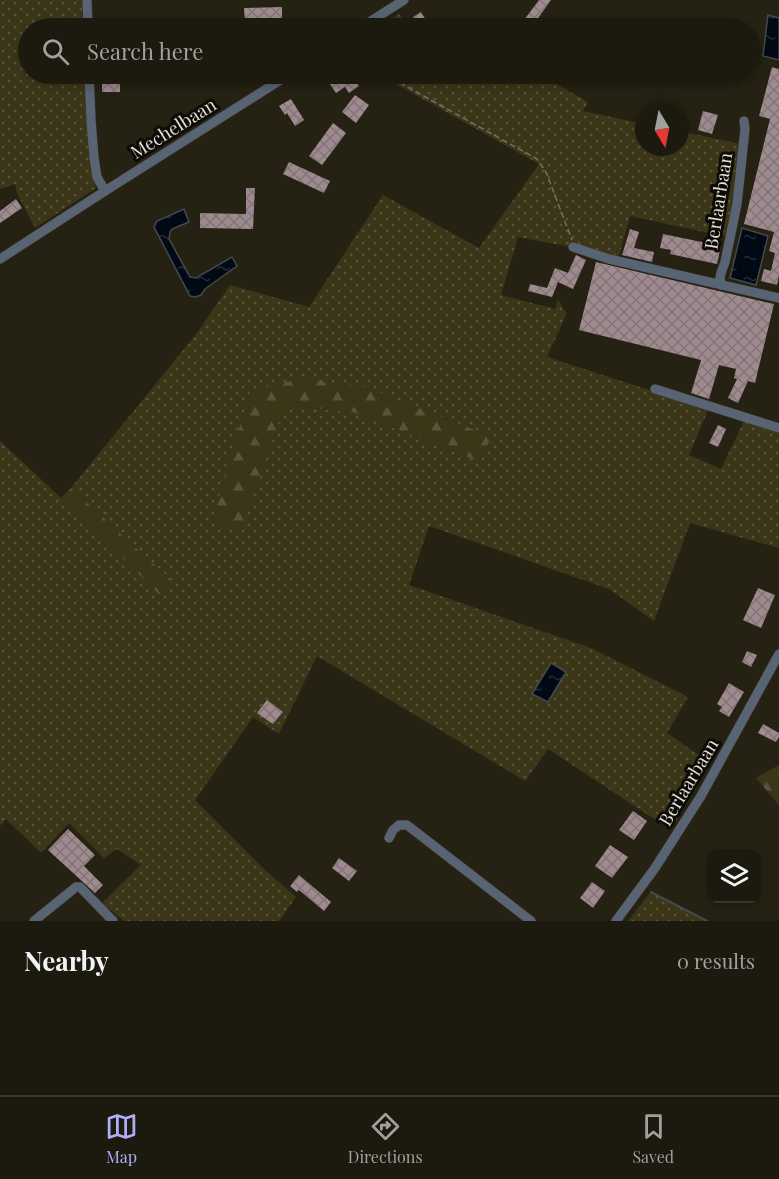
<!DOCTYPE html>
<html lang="en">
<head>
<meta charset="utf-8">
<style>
  :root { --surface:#1c1a0e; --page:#252317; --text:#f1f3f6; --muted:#a0a19e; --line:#3a382e; --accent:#b0aefa }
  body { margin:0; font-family:"Playfair Display",serif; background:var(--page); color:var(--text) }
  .controls { position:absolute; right:18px; bottom:18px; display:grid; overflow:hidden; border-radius:12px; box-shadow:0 3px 9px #0003 }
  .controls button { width:54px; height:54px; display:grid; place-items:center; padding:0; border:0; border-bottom:2px solid var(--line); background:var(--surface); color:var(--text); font:30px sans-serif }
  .compass { position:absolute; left:635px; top:102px; width:54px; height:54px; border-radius:50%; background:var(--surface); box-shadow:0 3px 9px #0003; rotate:170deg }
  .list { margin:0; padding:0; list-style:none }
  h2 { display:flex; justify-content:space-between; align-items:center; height:78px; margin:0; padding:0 24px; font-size:26px }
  h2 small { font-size:20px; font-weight:400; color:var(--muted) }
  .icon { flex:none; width:33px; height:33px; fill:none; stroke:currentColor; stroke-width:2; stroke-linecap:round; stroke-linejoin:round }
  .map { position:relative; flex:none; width:779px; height:921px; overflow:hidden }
  .search { position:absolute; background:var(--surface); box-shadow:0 3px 9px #0003; left:18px; right:18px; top:18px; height:66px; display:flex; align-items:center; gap:15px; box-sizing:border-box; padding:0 21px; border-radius:33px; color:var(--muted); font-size:22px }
  .sheet { height:174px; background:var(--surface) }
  nav { display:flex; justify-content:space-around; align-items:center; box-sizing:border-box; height:84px; border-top:2px solid var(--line); background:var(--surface); font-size:16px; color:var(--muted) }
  nav a { display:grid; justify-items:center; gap:3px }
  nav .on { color:var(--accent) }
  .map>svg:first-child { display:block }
  .grass { fill:url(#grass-dots); fill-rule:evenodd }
  .forest { fill:url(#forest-firs) }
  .water { fill:url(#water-ripples); stroke:#44494e; stroke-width:1.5 }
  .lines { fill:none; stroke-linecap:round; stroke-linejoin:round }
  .stream { stroke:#44494e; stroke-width:2 }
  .building { fill:url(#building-cross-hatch) }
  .minor-casing { stroke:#3f3c2e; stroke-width:10 }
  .path { stroke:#747165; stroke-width:1.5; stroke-dasharray:6 3; stroke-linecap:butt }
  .minor { stroke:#586473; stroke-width:9 }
  .labels { text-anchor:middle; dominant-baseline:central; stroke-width:6; stroke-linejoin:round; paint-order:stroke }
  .street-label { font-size:18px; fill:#e1dfd6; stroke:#0d0b06 }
</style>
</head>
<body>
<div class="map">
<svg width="779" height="921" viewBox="0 0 779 921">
  <defs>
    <pattern id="grass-dots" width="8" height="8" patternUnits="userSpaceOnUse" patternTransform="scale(1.5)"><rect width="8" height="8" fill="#3c3619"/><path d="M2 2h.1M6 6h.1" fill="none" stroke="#58533a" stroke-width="1.8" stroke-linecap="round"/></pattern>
    <pattern id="forest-firs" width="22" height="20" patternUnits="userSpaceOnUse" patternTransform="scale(1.5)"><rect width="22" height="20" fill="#3c3619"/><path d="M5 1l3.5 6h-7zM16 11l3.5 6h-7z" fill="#58533a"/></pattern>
    <pattern id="water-ripples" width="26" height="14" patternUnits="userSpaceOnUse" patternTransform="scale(1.5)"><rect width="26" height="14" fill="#000914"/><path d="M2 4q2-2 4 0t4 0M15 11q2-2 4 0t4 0" fill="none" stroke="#252c35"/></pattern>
    <pattern id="building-cross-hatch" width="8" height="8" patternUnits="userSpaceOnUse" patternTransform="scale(1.5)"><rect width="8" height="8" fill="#9e8a8f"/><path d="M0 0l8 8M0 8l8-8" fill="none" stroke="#837577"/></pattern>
  </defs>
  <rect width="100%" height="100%" fill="#252213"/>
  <!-- grass -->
  <g class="grass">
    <path d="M0,0h82l1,28h-55v46h57l4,86 7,28 -61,40 -18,-35 -2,-9 -15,5z"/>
    <path d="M399,14l10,14h-32z"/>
    <path d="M378,74h161l49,28 -5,9 61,13v23h36v-16l60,13 -12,93 -98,-21 -11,40 -101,-19 -17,58 54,14 3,-9 4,5v3l5,5 -20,44 105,34 57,17 -20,47 32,14 24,-50 34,10v119l-89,-25 -36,98 -45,-32 -180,-63 -20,59 182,63 97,49 -21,36 43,30 -39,67 -123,-81 -23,32 -208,-125 -38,78 -26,-17 -58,83 70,70 31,27 -17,24h-155l-22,-18 39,-38 -24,-16 -13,9 -35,-35 -28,30 -35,-34 -6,7v-385l61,57 99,97 11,-15 -100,-92 126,-155 33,-48 79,22 74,-112 96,53 60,-84zM366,387l126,50 -14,24 -125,-49 -68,-7z"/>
    <path d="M651,892l56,29h-79z"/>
  </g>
  <!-- forest -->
  <g class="forest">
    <path d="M300,379l66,8 126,50 -14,24 -125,-49 -68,-7 -45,128 -29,-10 39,-132z"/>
    <path d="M71,488l100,92 -11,15 -99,-97z"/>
    <path d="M779,765v40l-23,-27z"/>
  </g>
  <!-- water -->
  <g class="water">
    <path d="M768,15l11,3v42l-16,-4z"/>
    <path d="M184,209l5,13 -17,7 -2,3 -1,7 21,38 6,1 36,-21 5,9 -32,23 -4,6 -6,2 -5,-1 -36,-69 3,-6z"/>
    <path d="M742,228l26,8 -12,49 -26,-7z"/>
    <path d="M551,663l15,9 -18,30 -16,-8z"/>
  </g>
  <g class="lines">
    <!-- stream -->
    <path class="stream" d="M651,892l56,29"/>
  </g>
  <!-- building -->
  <g class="building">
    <path d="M539,0h12l-20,28h-13z"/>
    <path d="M282,7v14h3v7h-26l-1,-5 -13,1 -1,-16z"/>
    <path d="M421,12l10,16h-11l-7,-11z"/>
    <path d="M772,67l7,2v206l-2,10 -16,-4 3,-12 7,2 4,-18 -6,-2 5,-19 -30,-8 26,-105 -11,-3z"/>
    <path d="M117,74v10h3v8h-18v-17z"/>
    <path d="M340,74h11l8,12 -10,7 -4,-6 -9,6 -8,-12z"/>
    <path d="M355,95l14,10 -13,18 -14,-11z"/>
    <path d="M291,99l13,21 -9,6 -8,-13 -2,2 -6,-9z"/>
    <path d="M703,111l15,4 -6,19 -14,-4z"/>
    <path d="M333,123l13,10 -24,32 -13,-9z"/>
    <path d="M289,162l41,19 -6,12 -41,-19z"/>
    <path d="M246,188h9l-2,41 -53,-1v-15l46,1z"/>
    <path d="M16,199l6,9 -22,15v-12z"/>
    <path d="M630,229l9,3 -5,16 20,4 -2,10 -30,-7z"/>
    <path d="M663,234l58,12 -4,18 -47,-10 1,-4 -11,-2z"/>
    <path d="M576,255l10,5 -13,29 -15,-7 -6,15 -24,-6 2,-7 17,4 8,-20 13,5z"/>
    <path d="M596,262l178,42 -19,79 -7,-2 -10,22 -10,-5 9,-19 -3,-1 2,-9 -17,-4 -10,34 -18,-6 10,-33 -122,-30z"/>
    <path d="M718,425l8,4 -8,18 -9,-4z"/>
    <path d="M758,588l17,7 -14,33 -18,-8z"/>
    <path d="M747,651l10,4 -6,12 -9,-5z"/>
    <path d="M729,683l15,9 -15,25 -10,-6 3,-4 -5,-3z"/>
    <path d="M267,700l16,12 -10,12 -16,-11z"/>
    <path d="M763,724l16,9v4l-3,5 -18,-9z"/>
    <path d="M633,811l14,10 -13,19 -15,-10z"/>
    <path d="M68,829l27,26 -11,11 19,19 -8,8 -47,-43z"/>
    <path d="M610,845l18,12 -16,21 -17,-12z"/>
    <path d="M339,858l18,13 -8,10 -17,-13z"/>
    <path d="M299,875l32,27 -7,9 -25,-21 -2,2 -7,-6z"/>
    <path d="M592,882l13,9 -12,17 -13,-10z"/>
  </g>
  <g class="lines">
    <defs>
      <g id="minor">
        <path d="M87,0l1,28"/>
        <path d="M360,28l44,-28"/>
        <path d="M89,74l2,46 3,38 3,19 8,14"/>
        <path d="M573,247l36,12 170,39"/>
        <path d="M0,259l105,-68 185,-117"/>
        <path d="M721,285l-1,-7 1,-5 4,-11 12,-58 8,-75 -1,-8"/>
        <path d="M655,389l124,39"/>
        <path d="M389,838l4,-8 6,-5h8l124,96"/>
        <path d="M34,921l42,-34h4l33,34"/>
        <path d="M616,921l39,-53 46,-72 78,-142"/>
      </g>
    </defs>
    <!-- minor casing -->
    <use href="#minor" class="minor-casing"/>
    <!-- path -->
    <path class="path" d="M384,74l153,85 9,13 26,68"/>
    <!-- minor -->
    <use href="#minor" class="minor"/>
  </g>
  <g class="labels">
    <!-- street labels -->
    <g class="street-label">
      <text transform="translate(173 128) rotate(-32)">Mechelbaan</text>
      <text transform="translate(718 201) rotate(-81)">Berlaarbaan</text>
      <text transform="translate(688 782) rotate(-59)">Berlaarbaan</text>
    </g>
  </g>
</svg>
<div class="controls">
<button><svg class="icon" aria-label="layers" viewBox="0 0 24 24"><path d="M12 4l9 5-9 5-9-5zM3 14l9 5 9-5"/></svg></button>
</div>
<svg class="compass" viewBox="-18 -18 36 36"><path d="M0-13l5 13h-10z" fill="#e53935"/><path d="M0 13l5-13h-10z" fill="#a0a19e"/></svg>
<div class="search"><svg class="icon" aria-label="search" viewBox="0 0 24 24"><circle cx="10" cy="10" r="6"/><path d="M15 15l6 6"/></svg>Search here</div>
</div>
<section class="sheet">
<h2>Nearby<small>0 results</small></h2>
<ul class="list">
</ul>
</section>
<nav>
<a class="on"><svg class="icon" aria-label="map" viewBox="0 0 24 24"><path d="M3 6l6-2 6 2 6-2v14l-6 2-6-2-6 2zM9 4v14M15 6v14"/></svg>Map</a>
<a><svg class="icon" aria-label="directions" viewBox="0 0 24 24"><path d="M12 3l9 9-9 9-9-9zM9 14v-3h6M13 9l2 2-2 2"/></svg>Directions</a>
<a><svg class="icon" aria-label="saved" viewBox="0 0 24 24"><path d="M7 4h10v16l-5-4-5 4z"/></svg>Saved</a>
</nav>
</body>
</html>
